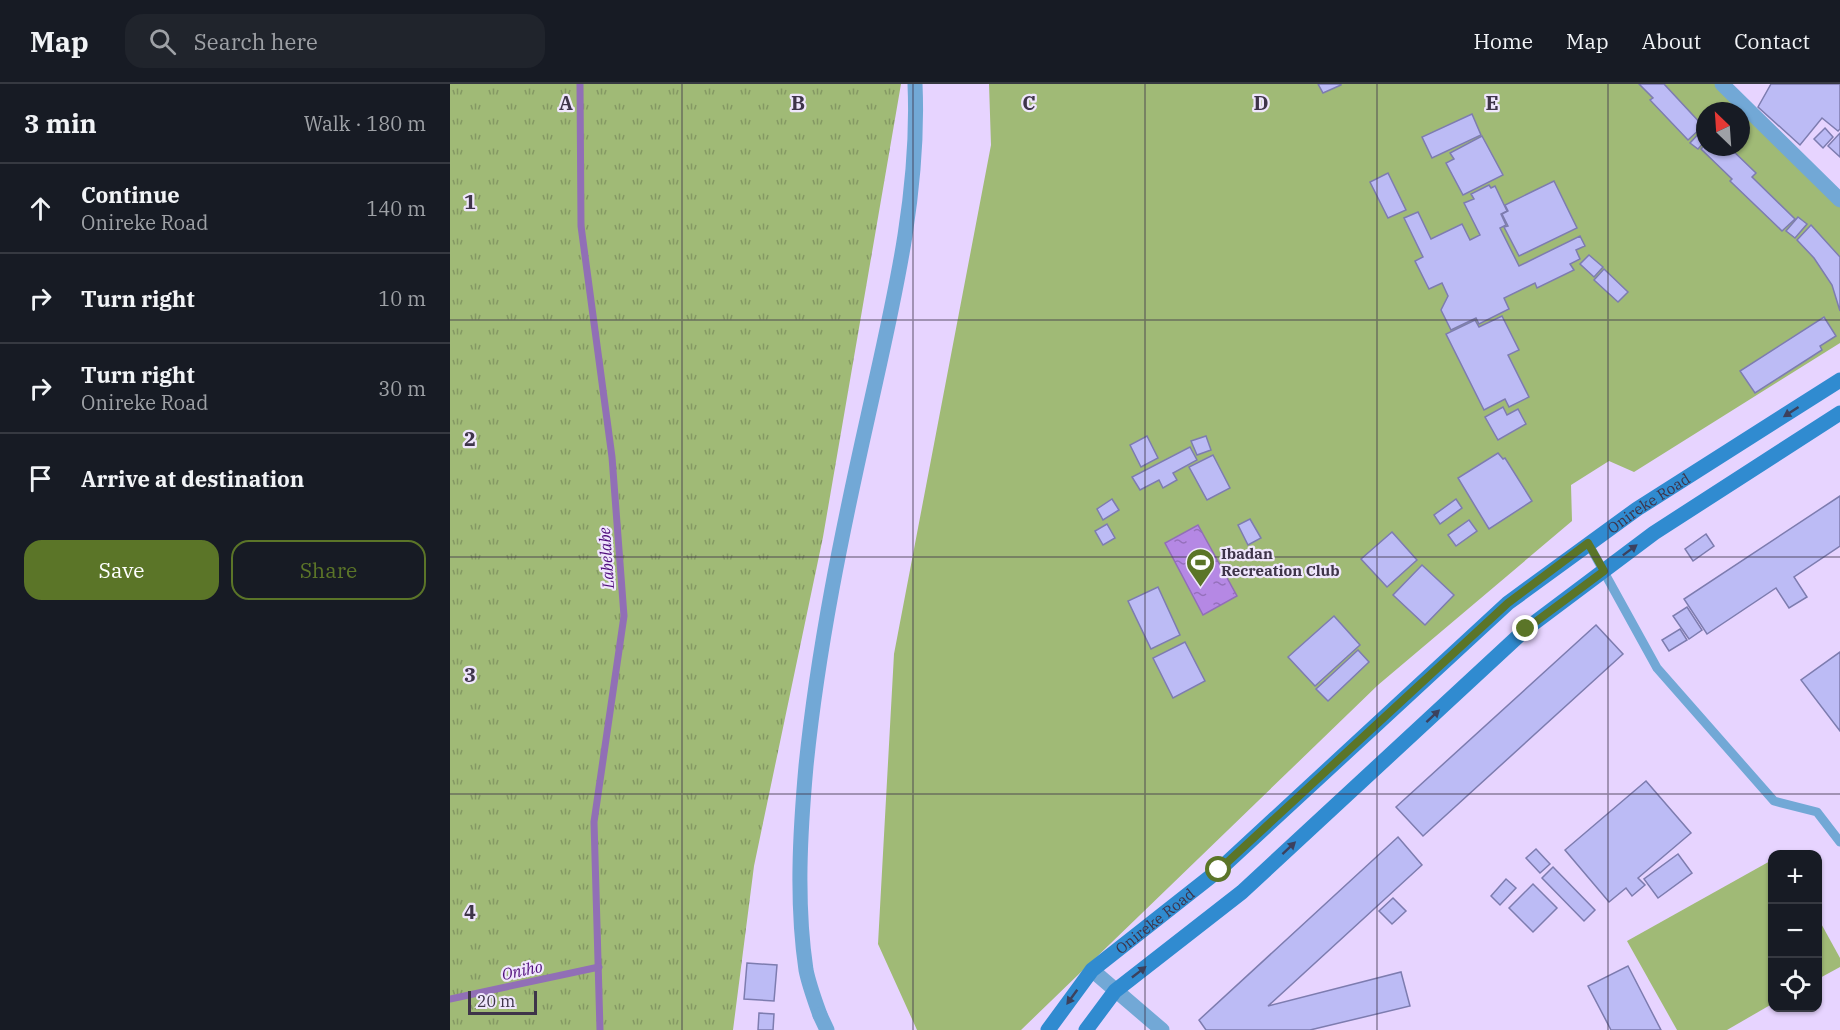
<!DOCTYPE html>
<html lang="en">
<head>
<meta charset="utf-8">
<style>
  :root { --surface:#171b24; --page:#20242c; --text:#f1f3f6; --muted:#9ea1a6; --line:#363941; --accent:#5b7528 }
  body { margin:0; font-family:"IBM Plex Serif",serif; background:var(--page); color:var(--text) }
  .controls { position:absolute; right:18px; bottom:18px; display:grid; overflow:hidden; border-radius:12px; box-shadow:0 2px 4px #0004 }
  .controls button { width:54px; height:54px; display:grid; place-items:center; padding:0; border:0; border-bottom:2px solid var(--line); background:var(--surface); color:var(--text); font:30px sans-serif }
  .compass { position:absolute; left:1246px; top:18px; width:54px; height:54px; border-radius:50%; background:var(--surface); box-shadow:0 2px 4px #0004; rotate:335deg }
  .scale { position:absolute; left:18px; bottom:15px; width:69px; box-sizing:border-box; padding-left:6px; border:3px solid #3e3449; border-top:0; font-size:16px; line-height:21px; white-space:nowrap; color:#3e3449; -webkit-text-stroke:4px #efe6fc; paint-order:stroke }
  .stop { position:absolute; width:18px; height:18px; margin:-14px; border:4px solid #5b7528; border-radius:50%; background:#fff }
  .stop.end { background:#5b7528; border-color:#fff; box-shadow:0 2px 6px #0008 }
  .list { margin:0; padding:0; list-style:none }
  h2 { display:flex; justify-content:space-between; align-items:center; height:78px; margin:0; padding:0 24px; font-size:26px }
  h2 small { font-size:20px; font-weight:400; color:var(--muted) }
  .list li { display:grid; grid-template-columns:39px 1fr auto; gap:18px; align-items:center; box-sizing:border-box; height:90px; padding:0 24px; border-top:2px solid var(--line) }
  .list b { display:block; font-size:22px; white-space:nowrap }
  .list p { margin:0; font-size:20px; white-space:nowrap; color:var(--muted) }
  .list em { font-size:20px; font-style:normal; color:var(--muted) }
  .actions { display:flex; gap:12px; padding:18px 24px }
  .actions a { flex:1; padding:14px 0; border:2px solid var(--accent); border-radius:18px; text-align:center; font-size:21px; color:var(--accent) }
  .actions .main { background:var(--accent); color:#fff }
  .icon { flex:none; width:33px; height:33px; fill:none; stroke:currentColor; stroke-width:2; stroke-linecap:round; stroke-linejoin:round }
  .map { position:relative; flex:none; width:1390px; height:946px; overflow:hidden }
  header { display:flex; align-items:center; gap:36px; box-sizing:border-box; height:84px; padding:0 30px; background:var(--surface); border-bottom:2px solid var(--line) }
  header strong { font-size:28px }
  nav { display:flex; gap:33px; margin-inline-start:auto; font-size:21px }
  .search { width:420px; height:54px; background:var(--page); display:flex; align-items:center; gap:15px; box-sizing:border-box; padding:0 21px; border-radius:18px; color:var(--muted); font-size:22px }
  main { display:flex }
  aside { flex:1; background:var(--surface) }
  .map>svg:first-child { display:block }
  .grass { fill:url(#grass-tufts) }
  .garden { fill:#a0ba76; fill-rule:evenodd }
  .water { fill:url(#water-ripples); stroke:#916fb6; stroke-width:1.5 }
  .lines { fill:none; stroke-linecap:round; stroke-linejoin:round }
  .stream { stroke:#916fb6; stroke-width:7 }
  .building { fill:#bcbbf5; stroke:#7d7caf; stroke-width:1.5 }
  .service { stroke:#72a8d6; stroke-width:9 }
  .minor { stroke:#72a8d6; stroke-width:15 }
  .tertiary { stroke:#72a8d6; stroke-width:15 }
  .secondary { stroke:#308bd0; stroke-width:15 }
  .oneway { fill:#3c415d }
  .route { stroke:#5b7528; stroke-width:8 }
  .grid { fill:none; stroke:#3e3449; stroke-width:1.5; stroke-opacity:0.55 }
  .labels { text-anchor:middle; dominant-baseline:central; stroke-width:4.5; stroke-linejoin:round; paint-order:stroke }
  .street-label { font-size:15px; fill:#3e3449; stroke:#efe6fc }
  .poi-label { font-size:15px; font-weight:bold; fill:#3e3449; stroke:#efe6fc; text-anchor:start }
  .water-label { font-size:16px; font-style:italic; fill:#4f0d7c; stroke:#efe6fc }
  .grid-label { font-size:20px; text-anchor:middle; font-weight:bold; fill:#3e3449; stroke:#efe6fc; stroke-width:4.5; stroke-linejoin:round; paint-order:stroke }
</style>
</head>
<body>
<header>
<strong>Map</strong>
<div class="search"><svg class="icon" aria-label="search" viewBox="0 0 24 24"><circle cx="10" cy="10" r="6"/><path d="M15 15l6 6"/></svg>Search here</div>
<nav><a>Home</a><a>Map</a><a>About</a><a>Contact</a></nav>
</header>
<main>
<aside>
<h2>3 min<small>Walk · 180 m</small></h2>
<ul class="list">
<li><svg class="icon" aria-label="ahead" viewBox="0 0 24 24"><path d="M12 20V5M6 11l6-6 6 6"/></svg><div><b>Continue</b><p>Onireke Road</p></div><em>140 m</em></li>
<li><svg class="icon" aria-label="right" viewBox="0 0 24 24"><path d="M7 20v-9h11M14 6l5 5-5 5"/></svg><div><b>Turn right</b></div><em>10 m</em></li>
<li><svg class="icon" aria-label="right" viewBox="0 0 24 24"><path d="M7 20v-9h11M14 6l5 5-5 5"/></svg><div><b>Turn right</b><p>Onireke Road</p></div><em>30 m</em></li>
<li><svg class="icon" aria-label="arrive" viewBox="0 0 24 24"><path d="M6 21V4h12l-3 4 3 4H6"/></svg><div><b>Arrive at destination</b></div></li>
</ul>
<div class="actions"><a class="main">Save</a><a>Share</a></div>
</aside>
<div class="map">
<svg width="1390" height="946" viewBox="0 0 1390 946">
  <defs>
    <pattern id="grass-tufts" width="24" height="20" patternUnits="userSpaceOnUse" patternTransform="scale(1.5)"><rect width="24" height="20" fill="#a0ba76"/><path d="M3 7l-1-3M5 7V3M7 7l1-3M15 17l-1-3M17 17v-4M19 17l1-3" fill="none" stroke="#849863"/></pattern>
    <pattern id="water-ripples" width="26" height="14" patternUnits="userSpaceOnUse" patternTransform="scale(1.5)"><rect width="26" height="14" fill="#b588e4"/><path d="M2 4q2-2 4 0t4 0M15 11q2-2 4 0t4 0" fill="none" stroke="#9570bb"/></pattern>
  </defs>
  <rect width="100%" height="100%" fill="#e7d4ff"/>
  <!-- grass -->
  <path class="grass" d="M0,0h451l-78,453 -69,329 -21,164h-283z"/>
  <!-- garden -->
  <g class="garden">
    <path d="M539,0h728l123,116v143l-206,129 -25,-11 -38,24 1,36 -194,164 -357,345h-104l-39,-86 16,-290 97,-509zM1255,27h36v36h-36z"/>
    <path d="M1322,776v144l-45,26h-50l-50,-89z"/>
    <path d="M1368,834l22,40v9l-22,12z"/>
  </g>
  <!-- water -->
  <path class="water" d="M748,441l39,71 -34,19 -38,-72z"/>
  <g class="lines">
    <!-- stream -->
    <g class="stream">
      <path d="M130,0l1,142 31,231 12,159 -30,206 6,208"/>
      <path d="M0,915l149,-32"/>
    </g>
  </g>
  <!-- building -->
  <g class="building">
    <path d="M868,0h23v1l-18,8z"/>
    <path d="M1189,0h25l39,42 -15,14 -38,-40 3,-2z"/>
    <path d="M1321,0h69v45l-2,2 -16,-13 -22,27 -42,-38z"/>
    <path d="M1022,30l9,21 -49,23 -10,-21z"/>
    <path d="M1255,43v14l-7,8 -8,-6z"/>
    <path d="M1375,44l8,9 -10,11 -9,-9z"/>
    <path d="M1390,49v24l-12,-11z"/>
    <path d="M1032,52l21,39 -40,20 -17,-32 8,-4 -4,-6z"/>
    <path d="M1255,61l24,2 27,26 -4,4 43,42 -13,12 -52,-50 2,-2 -31,-30z"/>
    <path d="M938,89l18,37 -18,8 -18,-36z"/>
    <path d="M1104,97l23,47 -58,28 -15,-29 4,-1 -6,-12 6,-3 -3,-6z"/>
    <path d="M1039,101l2,3 4,-2 12,25 -6,3 5,11 -6,3 19,38 61,-30 5,10 -9,4 4,9 -10,5 4,6 -37,18 -2,-5 -31,15 5,11 -30,15 -3,-6 -25,12 -10,-20 7,-14 -6,-13 -13,6 -14,-28 8,-4 -19,-39 14,-6 13,27 31,-15 8,16 10,-5 -16,-32 10,-4 -3,-5z"/>
    <path d="M1348,133l9,7 -12,14 -9,-7z"/>
    <path d="M1361,141l29,32v54l-8,-26 -18,-27 -17,-18z"/>
    <path d="M1139,171l14,12 -9,10 -14,-13z"/>
    <path d="M1154,185l24,23 -10,10 -24,-22z"/>
    <path d="M1052,232l17,34 -11,5 21,42 -20,10 -4,-8 -21,11 -38,-76 29,-14 4,7z"/>
    <path d="M1374,233l12,19 -16,10 2,4 -67,43 -15,-22z"/>
    <path d="M1053,323l4,8 11,-6 8,15 -28,16 -13,-23z"/>
    <path d="M697,352l11,22 -17,9 -11,-22z"/>
    <path d="M756,352l5,14 -14,5 -6,-14z"/>
    <path d="M740,363l7,13 -24,13 4,7 -14,8 -4,-8 -19,10 -8,-13z"/>
    <path d="M1048,369l5,6 2,-1 27,43 -43,28 -31,-51z"/>
    <path d="M763,371l17,33 -23,12 -18,-33z"/>
    <path d="M1390,412v50l-46,31 13,20 -18,11 -13,-20 -69,46 -23,-35z"/>
    <path d="M662,415l7,11 -16,10 -6,-11z"/>
    <path d="M1006,415l6,9 -22,16 -6,-9z"/>
    <path d="M800,435l11,19 -13,7 -10,-20z"/>
    <path d="M1019,436l8,11 -21,15 -8,-11z"/>
    <path d="M657,440l8,14 -12,7 -8,-14z"/>
    <path d="M942,448l25,28 -30,27 -26,-28z"/>
    <path d="M1256,450l8,12 -21,15 -8,-12z"/>
    <path d="M972,481l32,30 -29,30 -32,-30z"/>
    <path d="M708,503l22,48 -29,14 -23,-48z"/>
    <path d="M1237,523l15,23 -13,9 -16,-23z"/>
    <path d="M884,532l26,29 -45,41 -27,-29z"/>
    <path d="M1146,541l27,29 -200,182 -27,-29z"/>
    <path d="M1230,545l7,11 -18,11 -7,-11z"/>
    <path d="M735,558l20,39 -32,17 -20,-40z"/>
    <path d="M908,566l11,12 -41,39 -12,-12z"/>
    <path d="M1390,568v79l-39,-51z"/>
    <path d="M1196,697l45,52 -53,45 7,7 -13,11 -6,-8 -17,14 -44,-52z"/>
    <path d="M948,753l24,28 -154,141 133,-34 9,34 -100,24h-104l-7,-10z"/>
    <path d="M1086,765l14,15 -10,9 -14,-15z"/>
    <path d="M1228,770l14,19 -34,25 -14,-19z"/>
    <path d="M1103,783l42,43 -11,11 -42,-43z"/>
    <path d="M1056,795l10,9 -16,17 -9,-9z"/>
    <path d="M1083,800l24,24 -24,24 -24,-24z"/>
    <path d="M943,814l13,13 -14,13 -13,-13z"/>
    <path d="M297,879l30,2 -3,36 -30,-2z"/>
    <path d="M1178,882l33,64h-50l-23,-44z"/>
    <path d="M309,929l15,1 -1,16h-15z"/>
  </g>
  <g class="lines">
    <!-- service -->
    <path class="service" d="M1138,459l69,125 117,133 43,11 23,30"/>
    <!-- minor -->
    <g class="minor">
      <path d="M1272,0l118,116"/>
      <path d="M642,886l70,60"/>
      <path d="M370,931c-5,-14 -11,-30 -14,-45 -10,-67 -6,-137 0,-204 12,-118 36,-234 62,-350 24,-109 52,-219 47,-332"/>
    </g>
    <!-- tertiary -->
    <path class="tertiary" d="M370,931l7,15"/>
    <!-- secondary -->
    <g class="secondary">
      <path id="s1" d="M598,946l44,-60 127,-100 289,-267 129,-94 203,-129"/>
      <path d="M636,946l29,-39 127,-99 284,-263 128,-96 186,-120"/>
    </g>
  </g>
  <!-- one-way arrows -->
  <defs><path id="oneway-solid" d="M-6-.8H1V-3.2L6.5 0L1 3.2V.8H-6Z" transform="scale(1.5)"/></defs>
  <g class="oneway">
    <use href="#oneway-solid" transform="translate(1341 328) rotate(147)"/>
    <use href="#oneway-solid" transform="translate(1180 466) rotate(-37)"/>
    <use href="#oneway-solid" transform="translate(983 632) rotate(-43)"/>
    <use href="#oneway-solid" transform="translate(839 764) rotate(-43)"/>
    <use href="#oneway-solid" transform="translate(689 888) rotate(-38)"/>
    <use href="#oneway-solid" transform="translate(622 913) rotate(126)"/>
  </g>
  <g class="lines">
    <!-- route -->
    <path class="route" d="M769,786l289,-267 80,-60 16,28 -78,58"/>
  </g>
  <!-- grid -->
  <path class="grid" d="M232,0v946M463,0v946M695,0v946M927,0v946M1158,0v946M0,236h1390M0,473h1390M0,710h1390"/>
  <!-- icons -->
  <defs>
    <symbol id="stadium-pin" viewBox="-11 -11 22 30"><path d="M0 17L-7.5 6A9.5 9.5 0 1 1 7.5 6Z" fill="#5b7528" stroke="#efe6fc"/><path d="M0-5a6.5 5 0 1 0 0 10a6.5 5 0 1 0 0-10ZM-3.5-1.8h7v3.6h-7Z" fill="#fff"/></symbol>
  </defs>
  <g fill-rule="evenodd">
    <use href="#stadium-pin" x="734" y="462" width="33" height="45"/>
  </g>
  <g class="labels">
    <!-- street labels -->
    <g class="street-label">
      <text stroke="none"><textPath href="#s1" startOffset="802">Onireke Road</textPath></text>
      <text stroke="none"><textPath href="#s1" startOffset="154">Onireke Road</textPath></text>
    </g>
    <!-- poi labels -->
    <g class="poi-label">
      <text x="771" y="469">Ibadan<tspan x="771" dy="17">Recreation Club</tspan></text>
    </g>
    <!-- water labels -->
    <g class="water-label">
      <text transform="translate(156 474) rotate(-94)">Labelabe</text>
      <text transform="translate(72 886) rotate(-12)">Oniho</text>
    </g>
  </g>
  <g class="grid-label">
    <text x="116" y="26">A</text>
    <text x="348" y="26">B</text>
    <text x="579" y="26">C</text>
    <text x="811" y="26">D</text>
    <text x="1042" y="26">E</text>
    <text x="20" y="125">1</text>
    <text x="20" y="362">2</text>
    <text x="20" y="598">3</text>
    <text x="20" y="835">4</text>
  </g>
</svg>
<div class="controls">
<button>+</button>
<button>−</button>
<button><svg class="icon" aria-label="locate" viewBox="0 0 24 24"><circle cx="12" cy="12" r="6"/><path d="M12 2v4M12 18v4M2 12h4M18 12h4"/></svg></button>
</div>
<svg class="compass" viewBox="-18 -18 36 36"><path d="M0-13l5 13h-10z" fill="#e53935"/><path d="M0 13l5-13h-10z" fill="#9ea1a6"/></svg>
<div class="scale">20 m</div>
<div class="stop" style="left:769px;top:786px"></div>
<div class="stop end" style="left:1076px;top:545px"></div>
</div>
</main>
</body>
</html>
